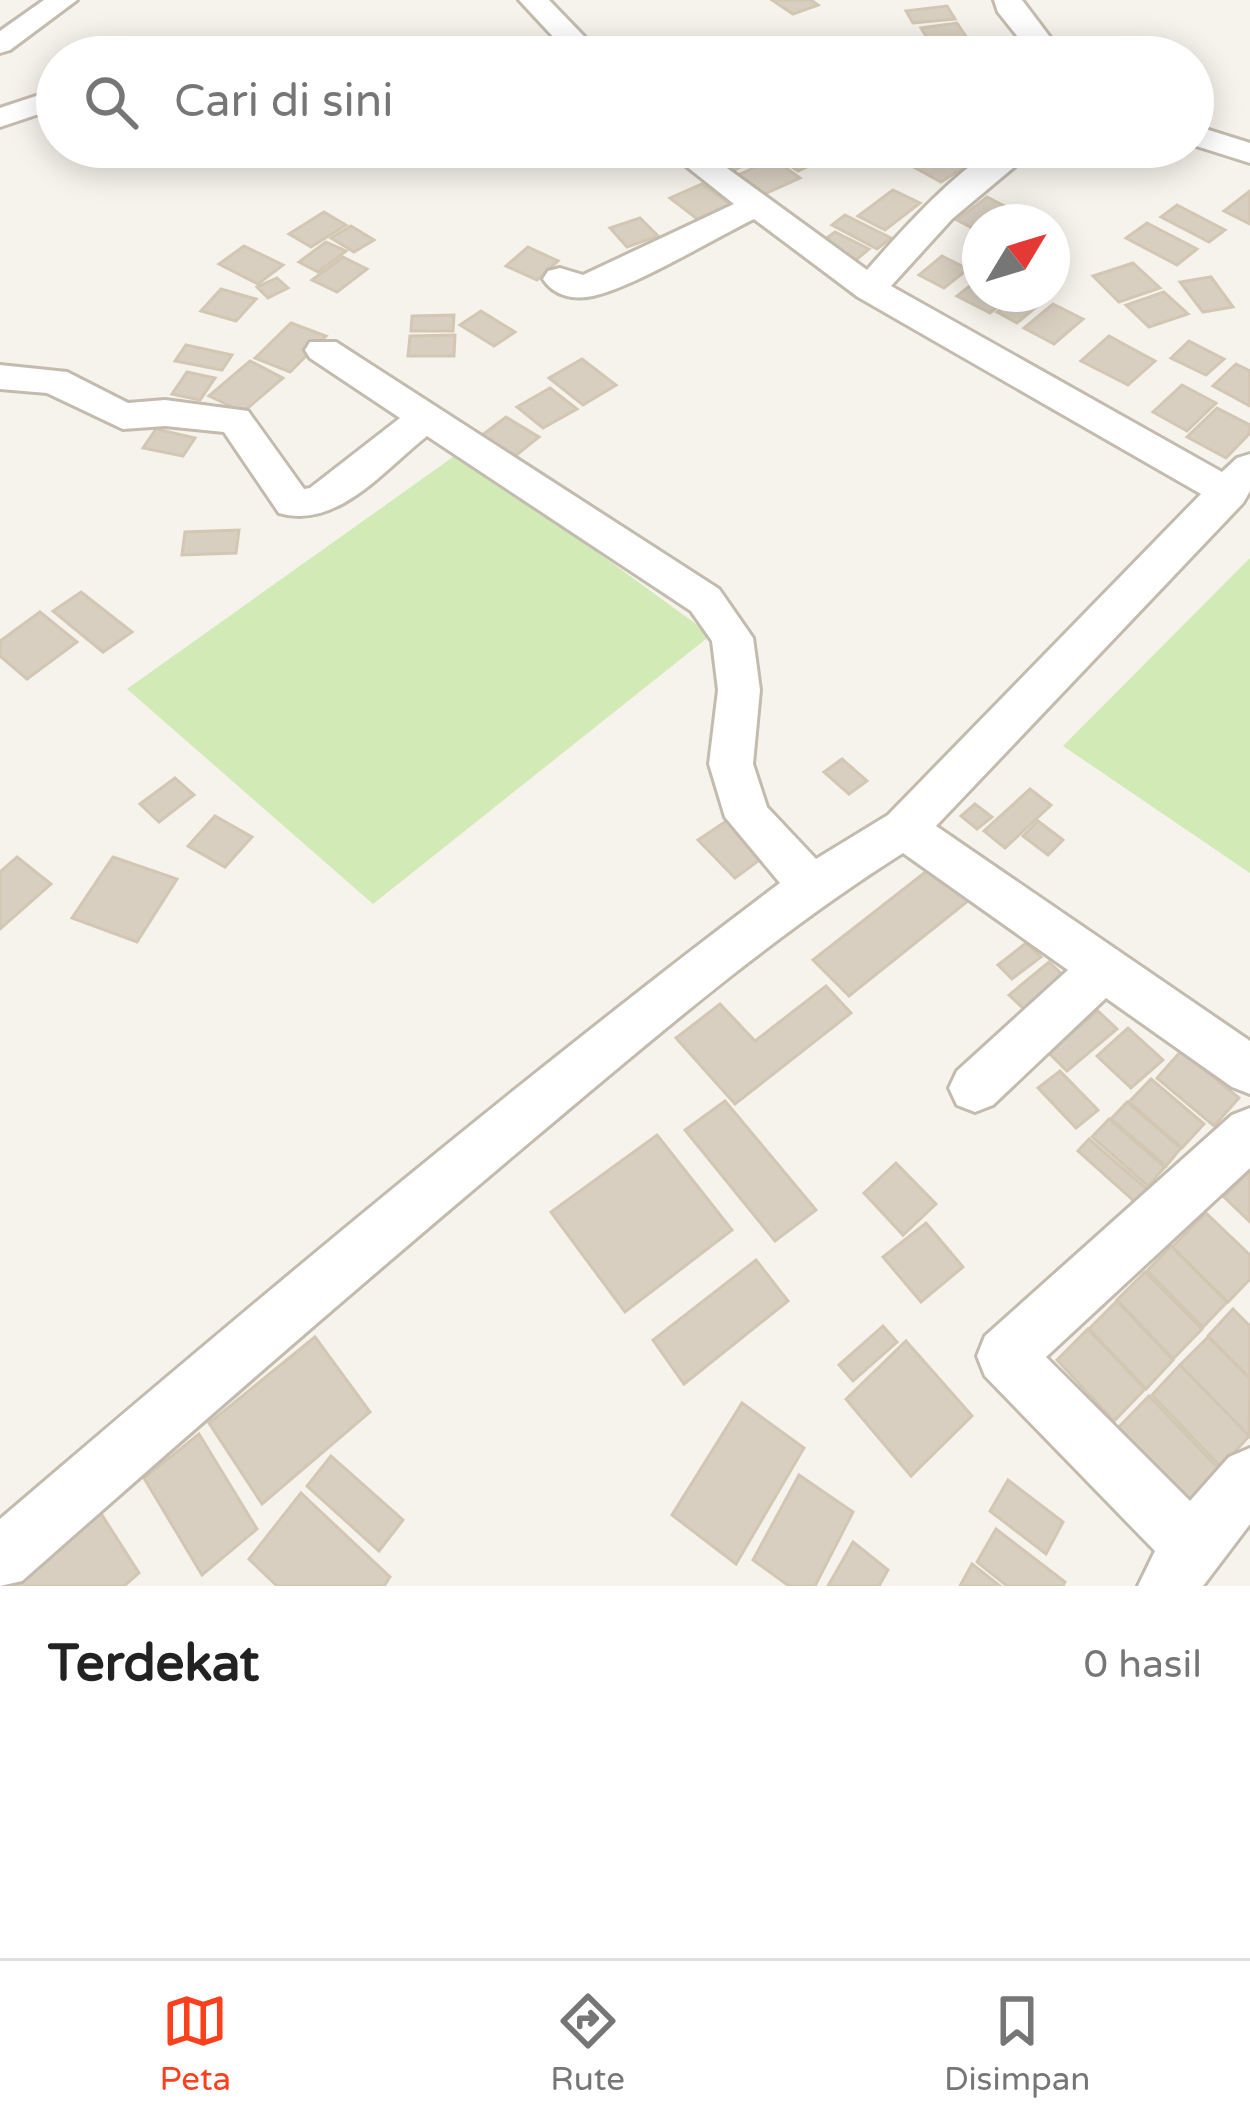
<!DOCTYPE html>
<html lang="id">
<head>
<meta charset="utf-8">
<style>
  :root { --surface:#fff; --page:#f6f6f6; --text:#222; --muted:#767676; --line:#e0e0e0; --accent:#fc3f1d }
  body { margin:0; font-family:"Varela Round",sans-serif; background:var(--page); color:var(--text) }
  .compass { position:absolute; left:962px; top:204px; width:108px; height:108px; border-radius:50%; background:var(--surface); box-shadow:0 6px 30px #0003; rotate:52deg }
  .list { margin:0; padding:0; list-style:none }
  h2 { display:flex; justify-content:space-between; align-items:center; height:156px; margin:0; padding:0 48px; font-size:51px }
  h2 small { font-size:39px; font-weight:400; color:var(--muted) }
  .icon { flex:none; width:66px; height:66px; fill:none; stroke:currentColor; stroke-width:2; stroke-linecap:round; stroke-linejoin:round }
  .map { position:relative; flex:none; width:1250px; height:1586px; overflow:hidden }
  .search { position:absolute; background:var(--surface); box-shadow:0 6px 30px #0003; left:36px; right:36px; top:36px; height:132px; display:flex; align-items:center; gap:30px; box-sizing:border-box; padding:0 42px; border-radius:66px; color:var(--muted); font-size:45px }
  .sheet { height:372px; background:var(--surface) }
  nav { display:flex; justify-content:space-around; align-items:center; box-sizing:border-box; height:168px; border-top:3px solid var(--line); background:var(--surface); font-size:33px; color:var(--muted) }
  nav a { display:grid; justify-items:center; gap:6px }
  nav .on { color:var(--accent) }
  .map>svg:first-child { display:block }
  .green { fill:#d2eab5 }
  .building { fill:#d8cfc1; stroke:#d3c7b4; stroke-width:3 }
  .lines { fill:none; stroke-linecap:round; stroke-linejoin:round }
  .minor-casing { stroke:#c2bbae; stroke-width:6 }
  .minor { fill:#fff; fill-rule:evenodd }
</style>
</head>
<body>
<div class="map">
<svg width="1250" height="1586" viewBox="0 0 1250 1586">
  <rect width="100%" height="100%" fill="#f6f3ec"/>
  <!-- green -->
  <g class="green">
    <path d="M460,452l251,183 -338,269 -246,-215z"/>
    <path d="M1250,558v315l-187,-127z"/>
  </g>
  <!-- building -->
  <g class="building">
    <path d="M772,0h39l7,5 -25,9z"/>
    <path d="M947,6l8,13 -42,4 -7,-12z"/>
    <path d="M957,23l10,15 -37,5 -9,-15z"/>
    <path d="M726,147h47l4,3 -45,21 -23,-17z"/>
    <path d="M799,147h8l17,12 -26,12 -20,-14z"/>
    <path d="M934,147h20l23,12 -36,23 -33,-18z"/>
    <path d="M773,159l27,19 -40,18 -26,-19z"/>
    <path d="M702,184l30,22 -32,15 -30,-23z"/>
    <path d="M893,190l27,13 -35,27 -27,-14z"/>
    <path d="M1250,191v33l-26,-13z"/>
    <path d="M987,197l31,16 -11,9h-27v10l-23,-12z"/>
    <path d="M1177,205l48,25 -16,12 -48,-25z"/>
    <path d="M324,212l22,13 -35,22 -22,-13z"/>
    <path d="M845,215l46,23 -14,11 -45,-24z"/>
    <path d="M640,218l18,18 -31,11 -17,-19z"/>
    <path d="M1147,223l50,26 -20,16 -51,-27z"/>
    <path d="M351,226l23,14 -20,12 -23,-14z"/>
    <path d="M835,232l34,17 -13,11 -35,-18z"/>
    <path d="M326,242l20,9 -28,21 -19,-10z"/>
    <path d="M244,246l39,19 -25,19 -39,-20z"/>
    <path d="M528,247l30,14 -21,19 -31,-14z"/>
    <path d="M942,256l26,13 -24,19 -25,-13z"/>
    <path d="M343,257l24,12 -30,23 -25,-12z"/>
    <path d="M1133,263l27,25 -41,14 -26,-26z"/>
    <path d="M1211,277l22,30 -30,5 -23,-30z"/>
    <path d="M277,278l11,10 -20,10 -11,-11z"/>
    <path d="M980,278v16h33l-23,19 -33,-17z"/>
    <path d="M221,289l35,10 -20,22 -35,-10z"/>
    <path d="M1164,292l24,22 -39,13 -23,-22z"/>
    <path d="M1019,294l22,9 -24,20 -20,-11z"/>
    <path d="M1053,304l30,15 -29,25 -30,-16z"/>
    <path d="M481,311l34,21 -21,14 -34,-21z"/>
    <path d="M454,315l-1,16h-42l1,-15z"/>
    <path d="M291,323l35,13 -36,36 -35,-14z"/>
    <path d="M455,335l-1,21h-46l2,-20z"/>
    <path d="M1109,336l46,25 -27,24 -47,-24z"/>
    <path d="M1189,341l35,18 -18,16 -35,-17z"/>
    <path d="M186,345l46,10 -10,15 -47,-9z"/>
    <path d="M582,359l34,26 -33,20 -34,-27z"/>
    <path d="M250,361l33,17 -40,34 -34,-16z"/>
    <path d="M1236,364l14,7v35l-37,-20z"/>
    <path d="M187,372l28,6 -15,22 -28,-6z"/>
    <path d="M1182,385l34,18 -29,28 -34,-19z"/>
    <path d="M550,388l27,21 -34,19 -26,-21z"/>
    <path d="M1217,408l33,17v8l-24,25 -39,-21z"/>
    <path d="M506,417l33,20 -25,20 -33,-21z"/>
    <path d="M156,429l39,9 -12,18 -40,-8z"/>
    <path d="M239,530l-3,23 -54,2 3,-23z"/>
    <path d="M81,592l51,40 -29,20 -50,-41z"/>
    <path d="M40,612l37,30 -50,37 -27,-23v-15z"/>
    <path d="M842,759l25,22 -18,13 -25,-22z"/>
    <path d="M175,778l19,17 -35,27 -19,-18z"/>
    <path d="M1030,789l21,16 -46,43 -21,-17z"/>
    <path d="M975,804l17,13 -15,12 -16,-13z"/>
    <path d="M215,816l37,21 -27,30 -37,-21z"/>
    <path d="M728,820l37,36 -30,22 -37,-38z"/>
    <path d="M1038,821l25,19 -15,15 -25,-19z"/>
    <path d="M17,857l34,27 -51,45v-57z"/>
    <path d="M113,857l64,22 -40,63 -65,-24z"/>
    <path d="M937,863l36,34 -124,99 -36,-36z"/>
    <path d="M1026,943l15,14 -29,22 -14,-14z"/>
    <path d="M1049,962l17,16 -40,33 -17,-16z"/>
    <path d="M826,986l25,27 -116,91 -59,-66 44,-34 35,37z"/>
    <path d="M1098,1011l19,18 -50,42 -19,-19z"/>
    <path d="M1128,1028l35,32 -32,28 -34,-32z"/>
    <path d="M1181,1051l58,47 -25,28 -57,-48z"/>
    <path d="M1060,1071l38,39 -22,18 -38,-40z"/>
    <path d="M1151,1079l53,45 -22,24 -53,-46z"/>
    <path d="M725,1101l91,109 -41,31 -90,-111z"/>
    <path d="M1127,1102l54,46 -15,18 -55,-47z"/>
    <path d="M1109,1119l56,48 -17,19 -56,-49z"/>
    <path d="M657,1135l75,95 -107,82 -74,-100z"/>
    <path d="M1089,1139l58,50 -12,13 -57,-51z"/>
    <path d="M896,1163l40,41 -33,31 -39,-42z"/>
    <path d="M1250,1171v51l-26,-25z"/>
    <path d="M1206,1213l44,42v24l-22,23 -56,-55z"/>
    <path d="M926,1223l37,44 -42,35 -38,-45z"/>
    <path d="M1171,1246l56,56 -24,25 -56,-56z"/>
    <path d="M756,1260l32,41 -104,83 -31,-44z"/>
    <path d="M1145,1272l57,57 -29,30 -56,-59z"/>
    <path d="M1117,1301l56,59 -27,29 -57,-60z"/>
    <path d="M1233,1309l17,17v52l-42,-42z"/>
    <path d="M883,1326l14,16 -44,39 -14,-16z"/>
    <path d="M1088,1329l57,60 -31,32 -57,-61z"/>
    <path d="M315,1337l55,75 -108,92 -53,-81z"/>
    <path d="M1208,1337l42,42 -1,57 -69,-71z"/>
    <path d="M906,1341l66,75 -61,60 -65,-77z"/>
    <path d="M1180,1365l69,71 -28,31 -69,-72z"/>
    <path d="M1149,1396l69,72 -30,34 -70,-74z"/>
    <path d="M742,1403l62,45 -68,116 -64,-49z"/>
    <path d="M199,1434l58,95 -55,46 -58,-97z"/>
    <path d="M331,1456l72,64 -24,31 -72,-65z"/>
    <path d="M799,1475l54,37 -38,74h-26l-36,-26z"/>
    <path d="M1008,1480l55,42 -17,32 -56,-43z"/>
    <path d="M301,1493l89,84 -6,9h-107l-28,-27z"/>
    <path d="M100,1512l39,61 -15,13h-109z"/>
    <path d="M996,1529l69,53 -2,4h-56l-30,-24z"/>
    <path d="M853,1542l35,28 -9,16h-51z"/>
    <path d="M972,1564l28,22h-40z"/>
  </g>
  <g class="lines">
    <defs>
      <g id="minor">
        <path d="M44,0h33l-67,50 -10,3v-22z"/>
        <path d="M519,0h30l55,57h-32z"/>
        <path d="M994,0h28l43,57h-31l-36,-45z"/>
        <path d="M57,89v19l-57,19v-19z"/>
        <path d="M1193,125l57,18v20l-57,-18z"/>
        <path d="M662,147h36l169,123c28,-32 94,-107 133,-122 10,-4 27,-1 38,-1l-86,72 -61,67 331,186 15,-14 13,-4v37l-7,12 -307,323 314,215v53l-18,-7 -126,-89 -113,107 -18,7 -18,-7 -8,-17 8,-17 111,-101 -165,-117c-131,83 -248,184 -366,283 -174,146 -345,295 -515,445l-22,5v-67c255,-218 512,-434 780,-636l-55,-66 -16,-53 9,-74 -6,-49 -21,-30 -264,-175c-42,33 -90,94 -148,77l-55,-81 -59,-6 -42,3 -76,-36 -47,-4v-24l67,7 61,31 37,-3 83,11 56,78 6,-1 90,-70 -90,-60 -5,-8 5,-8h26l383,247 34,49 7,52 -7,74 14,43 49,52 72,-44 313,-321 -343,-197 -104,-78c-41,20 -120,68 -161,77 -20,4 -39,0 -50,-17l5,-8 12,-3 23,7 151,-71z"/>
        <path d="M1250,1108v60l-204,189 144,144 39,-44 21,-9v76l-47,62h-65l17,-35 -170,-175 -8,-20 8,-20 247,-221z"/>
      </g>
    </defs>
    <!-- minor casing -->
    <use href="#minor" class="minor-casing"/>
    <!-- minor -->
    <use href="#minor" class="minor"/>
  </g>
</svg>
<svg class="compass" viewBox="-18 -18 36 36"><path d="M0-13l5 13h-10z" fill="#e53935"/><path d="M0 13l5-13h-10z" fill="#767676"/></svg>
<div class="search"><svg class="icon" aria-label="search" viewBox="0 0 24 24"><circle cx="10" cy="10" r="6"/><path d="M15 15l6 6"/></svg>Cari di sini</div>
</div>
<section class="sheet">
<h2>Terdekat<small>0 hasil</small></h2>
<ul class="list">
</ul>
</section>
<nav>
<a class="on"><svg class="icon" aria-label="map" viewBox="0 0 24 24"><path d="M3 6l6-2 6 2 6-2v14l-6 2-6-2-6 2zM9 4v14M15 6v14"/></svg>Peta</a>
<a><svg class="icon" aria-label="directions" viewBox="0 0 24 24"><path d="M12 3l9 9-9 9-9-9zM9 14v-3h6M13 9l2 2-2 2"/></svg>Rute</a>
<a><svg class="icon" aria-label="saved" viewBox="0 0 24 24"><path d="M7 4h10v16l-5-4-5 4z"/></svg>Disimpan</a>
</nav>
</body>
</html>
